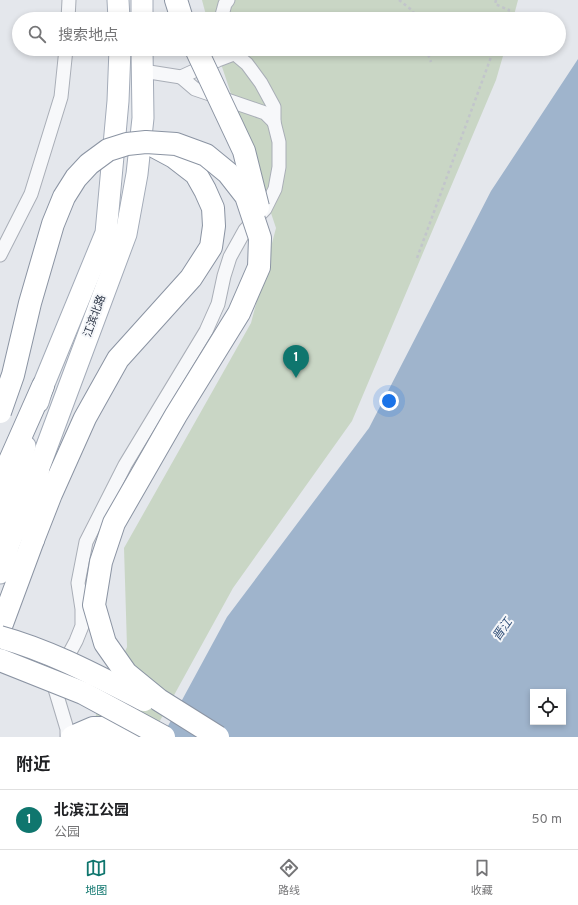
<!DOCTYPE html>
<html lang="zh">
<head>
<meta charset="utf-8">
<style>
  :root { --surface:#fff; --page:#f6f6f6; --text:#202124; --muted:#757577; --line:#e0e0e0; --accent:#0f766e }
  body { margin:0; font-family:Overpass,"Noto Sans SC",sans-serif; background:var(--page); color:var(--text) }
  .controls { position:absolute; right:12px; bottom:12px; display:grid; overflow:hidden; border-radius:0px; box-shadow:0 2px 6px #0003 }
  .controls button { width:36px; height:36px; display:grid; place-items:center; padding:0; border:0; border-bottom:1px solid var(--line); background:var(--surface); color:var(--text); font:20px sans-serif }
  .you { position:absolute; left:389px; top:401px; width:14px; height:14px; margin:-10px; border:3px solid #fff; border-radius:50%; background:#1a73e8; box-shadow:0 0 0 6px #1a73e833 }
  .badge { display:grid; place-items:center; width:26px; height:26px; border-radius:50%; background:var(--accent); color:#fff; font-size:13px; font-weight:700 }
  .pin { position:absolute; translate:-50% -33px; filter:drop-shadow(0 1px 2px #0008) }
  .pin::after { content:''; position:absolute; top:21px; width:14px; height:12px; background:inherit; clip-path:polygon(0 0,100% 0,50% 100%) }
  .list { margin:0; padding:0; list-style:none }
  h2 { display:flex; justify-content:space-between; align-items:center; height:52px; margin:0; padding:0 16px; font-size:17px }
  h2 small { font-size:13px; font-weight:400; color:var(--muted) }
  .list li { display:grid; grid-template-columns:26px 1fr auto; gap:12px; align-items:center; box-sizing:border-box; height:60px; padding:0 16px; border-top:1px solid var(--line) }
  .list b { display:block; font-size:15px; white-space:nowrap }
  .list p { margin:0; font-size:13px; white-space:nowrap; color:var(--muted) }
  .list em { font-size:13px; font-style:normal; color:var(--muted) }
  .icon { flex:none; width:22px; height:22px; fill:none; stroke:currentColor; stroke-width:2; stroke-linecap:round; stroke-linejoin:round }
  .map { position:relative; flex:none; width:578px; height:737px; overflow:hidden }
  .search { position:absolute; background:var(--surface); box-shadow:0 2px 6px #0003; left:12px; right:12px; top:12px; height:44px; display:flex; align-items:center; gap:10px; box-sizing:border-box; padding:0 14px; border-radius:22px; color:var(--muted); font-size:15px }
  .sheet { height:112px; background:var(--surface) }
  nav { display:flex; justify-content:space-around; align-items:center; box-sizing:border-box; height:56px; border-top:1px solid var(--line); background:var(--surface); font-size:11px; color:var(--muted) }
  nav a { display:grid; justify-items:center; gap:2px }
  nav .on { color:var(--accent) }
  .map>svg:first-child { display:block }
  .green { fill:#c9d6c5 }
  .water { fill:#9fb4cc; fill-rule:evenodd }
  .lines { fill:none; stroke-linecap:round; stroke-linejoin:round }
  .street-casing { stroke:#a9aeb7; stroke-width:15 }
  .primary-casing { stroke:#a3abb8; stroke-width:23 }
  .highway-casing { stroke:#8b94a3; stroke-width:24 }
  .path { stroke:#c2c5cb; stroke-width:2.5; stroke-dasharray:3 3; stroke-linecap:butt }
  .street { stroke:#f7f8fa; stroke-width:13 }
  .primary { stroke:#fff; stroke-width:21 }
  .highway { stroke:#fff; stroke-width:22 }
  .highway-bridge-casing { stroke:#8b94a3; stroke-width:24; stroke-linecap:butt }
  .highway-bridge { stroke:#fff; stroke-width:22 }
  .labels { text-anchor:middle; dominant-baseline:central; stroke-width:4; stroke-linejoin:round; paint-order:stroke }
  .street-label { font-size:11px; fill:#2b3445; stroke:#f4f6f9 }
  .water-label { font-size:12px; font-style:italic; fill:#34527a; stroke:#f4f6f9 }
</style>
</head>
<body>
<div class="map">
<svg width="578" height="737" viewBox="0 0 578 737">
  <rect width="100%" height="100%" fill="#e4e7ec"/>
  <!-- green -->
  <g class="green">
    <path d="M202,0h316l-5,19h-306z"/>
    <path d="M216,49h289l-9,31 -144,341 -119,167 -82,149h-65l41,-90 -3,-99 127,-225 25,-95z"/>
  </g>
  <!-- water -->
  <path class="water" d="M578,59v678h-416l65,-120 142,-189 122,-237zM533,692h30v30h-30z"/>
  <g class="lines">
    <defs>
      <g id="street">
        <path d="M68,19l1,-19"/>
        <path d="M221,19l4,-15 3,-4"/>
        <path d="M143,71l38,6 37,-17 29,-11"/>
        <path d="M181,77l14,12 70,24 9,9"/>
        <path d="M0,255l31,-61 30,-97 5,-48"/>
        <path d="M67,737v-8l-12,-40 7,-22 14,-26 6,-15v-17l-4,-26 8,-41 39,-77 81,-134 12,-27 6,-28 6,-19 15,-27 20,-21 10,-20 4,-22v-25l-5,-20v-15l-13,-24 -14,-19 -13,-11 -2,-4"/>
      </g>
      <g id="primary">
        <path d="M118,0l1,19"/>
        <path d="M142,0v19"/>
        <path d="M38,402l5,-16 63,-153 12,-132 2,-52"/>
        <path d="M0,528l25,-82"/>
        <path d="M0,573l9,-29 29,-74 88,-236 11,-60 6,-56 -1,-69"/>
      </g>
      <g id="highway">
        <path d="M176,0l6,19"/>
        <path d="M0,483l43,-97"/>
        <path d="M33,540l18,-46 34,-76 33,-59 73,-81 20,-31 3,-21 -1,-18 -8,-18 -9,-16 -22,-17 -28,-15"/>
        <path d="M0,629l33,-89 5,-70"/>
        <path d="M72,737l21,-9h29l26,9"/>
      </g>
    </defs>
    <!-- street casing -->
    <use href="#street" class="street-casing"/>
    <!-- primary casing -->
    <use href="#primary" class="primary-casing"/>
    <!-- highway casing -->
    <use href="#highway" class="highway-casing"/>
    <!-- path -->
    <g class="path">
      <path d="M399,0l14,11 2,8"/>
      <path d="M496,0l-1,4 14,6 -4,9"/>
      <path d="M426,49l5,13"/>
      <path d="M417,258l77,-209"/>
    </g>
    <!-- street -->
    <use href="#street" class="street"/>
    <!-- primary -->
    <use href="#primary" class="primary"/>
    <!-- highway -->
    <use href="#highway" class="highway"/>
    <defs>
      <g id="highway-bridge">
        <path d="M196,49l48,102 14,56"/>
        <path d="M0,412l13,-37 17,-72 23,-79 11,-27 12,-19 13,-14 19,-14 19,-6 19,-2 30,2 30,11 22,18 18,23 14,42 -1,29 -20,46 -63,102 -62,108 -13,39 -7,43 11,38 21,30 33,27 59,37"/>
        <path d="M0,637c51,14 97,39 144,63"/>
        <path d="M0,660l83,33 81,44"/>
      </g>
    </defs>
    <!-- highway-bridge casing -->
    <use href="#highway-bridge" class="highway-bridge-casing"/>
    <!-- highway-bridge -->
    <use href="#highway-bridge" class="highway-bridge"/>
  </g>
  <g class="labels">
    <!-- street labels -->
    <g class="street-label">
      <text transform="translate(95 316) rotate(-70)">江滨北路</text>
    </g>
    <!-- water labels -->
    <g class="water-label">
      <text transform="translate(503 630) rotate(-55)">晋江</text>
    </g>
  </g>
</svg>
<div class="controls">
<button><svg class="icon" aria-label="locate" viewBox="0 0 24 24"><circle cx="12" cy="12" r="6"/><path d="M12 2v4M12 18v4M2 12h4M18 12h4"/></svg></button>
</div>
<div class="you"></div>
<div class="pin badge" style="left:296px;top:378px">1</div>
<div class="search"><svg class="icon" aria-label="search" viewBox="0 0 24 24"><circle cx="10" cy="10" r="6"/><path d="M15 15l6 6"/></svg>搜索地点</div>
</div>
<section class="sheet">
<h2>附近<small></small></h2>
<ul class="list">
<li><span class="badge">1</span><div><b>北滨江公园</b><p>公园</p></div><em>50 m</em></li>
</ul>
</section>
<nav>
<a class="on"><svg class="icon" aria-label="map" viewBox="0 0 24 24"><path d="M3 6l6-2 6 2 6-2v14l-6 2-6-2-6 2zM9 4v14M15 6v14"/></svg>地图</a>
<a><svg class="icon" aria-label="directions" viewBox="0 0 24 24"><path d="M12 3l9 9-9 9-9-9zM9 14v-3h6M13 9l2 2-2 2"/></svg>路线</a>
<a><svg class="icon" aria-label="saved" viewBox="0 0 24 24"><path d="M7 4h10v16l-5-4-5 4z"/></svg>收藏</a>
</nav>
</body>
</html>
